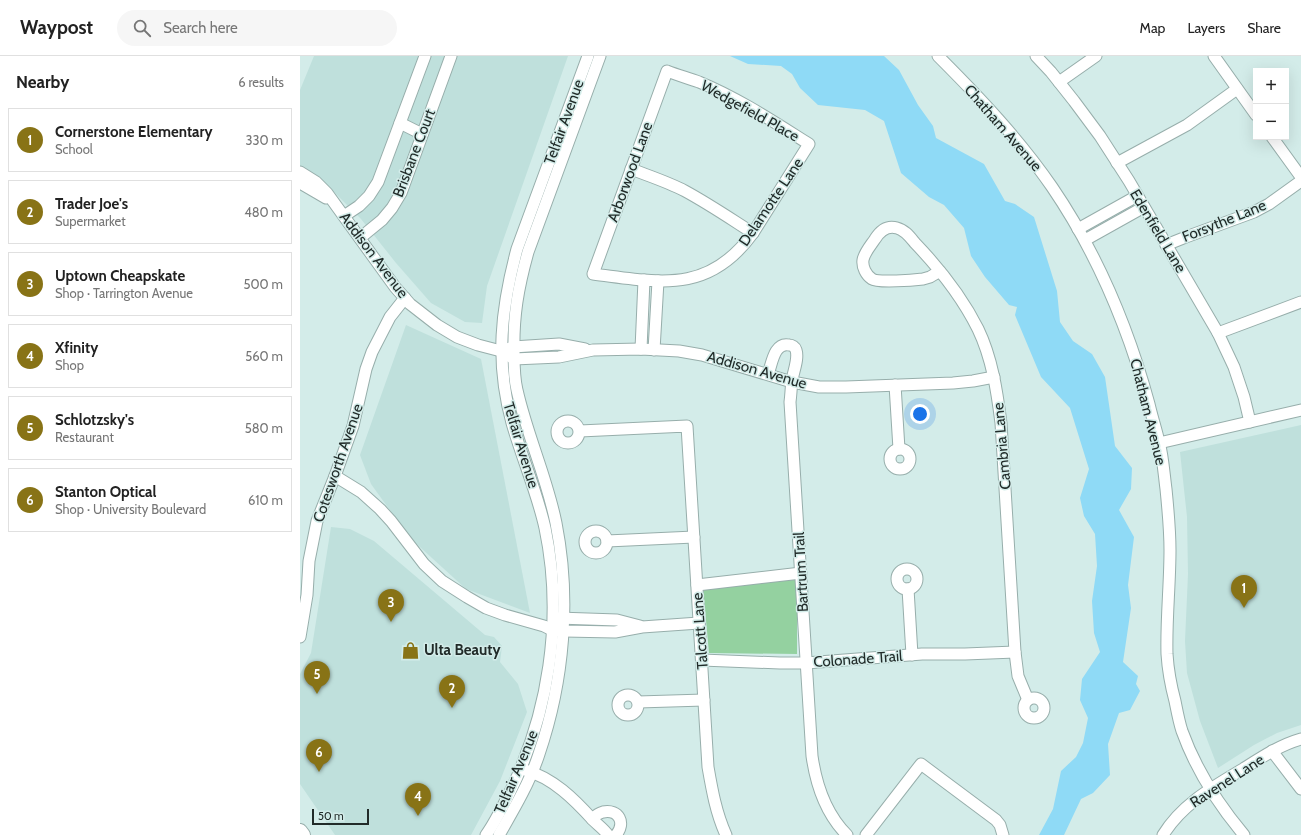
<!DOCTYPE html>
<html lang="en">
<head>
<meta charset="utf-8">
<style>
  :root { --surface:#fff; --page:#f6f6f6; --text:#222; --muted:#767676; --line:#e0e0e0; --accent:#887316 }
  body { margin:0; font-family:Cabin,sans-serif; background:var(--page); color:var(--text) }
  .controls { position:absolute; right:12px; top:12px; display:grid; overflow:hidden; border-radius:0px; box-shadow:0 4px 16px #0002 }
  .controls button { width:36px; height:36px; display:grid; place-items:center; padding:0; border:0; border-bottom:1px solid var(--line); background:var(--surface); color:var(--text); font:20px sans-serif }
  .scale { position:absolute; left:12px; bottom:10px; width:57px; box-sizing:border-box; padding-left:4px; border:2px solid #212b29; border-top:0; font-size:11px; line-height:14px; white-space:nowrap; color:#212b29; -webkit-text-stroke:3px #d3ece9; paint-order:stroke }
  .you { position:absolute; left:620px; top:358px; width:14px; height:14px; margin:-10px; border:3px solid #fff; border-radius:50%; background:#1a73e8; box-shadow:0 0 0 6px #1a73e833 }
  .badge { display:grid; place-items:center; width:26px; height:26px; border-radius:50%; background:var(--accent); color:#fff; font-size:13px; font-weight:700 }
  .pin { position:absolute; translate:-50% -33px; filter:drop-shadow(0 1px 2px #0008) }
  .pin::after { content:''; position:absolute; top:21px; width:14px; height:12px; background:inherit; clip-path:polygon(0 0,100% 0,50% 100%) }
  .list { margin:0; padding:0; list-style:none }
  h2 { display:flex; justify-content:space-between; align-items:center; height:52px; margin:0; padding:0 16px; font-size:17px }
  h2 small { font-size:13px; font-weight:400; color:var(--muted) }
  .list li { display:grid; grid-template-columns:26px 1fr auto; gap:12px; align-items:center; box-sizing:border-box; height:64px; margin:0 8px 8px; padding:0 8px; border:1px solid var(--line); border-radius:0px }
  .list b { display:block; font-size:15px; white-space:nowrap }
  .list p { margin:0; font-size:13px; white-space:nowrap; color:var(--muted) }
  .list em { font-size:13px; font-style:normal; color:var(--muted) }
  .icon { flex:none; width:22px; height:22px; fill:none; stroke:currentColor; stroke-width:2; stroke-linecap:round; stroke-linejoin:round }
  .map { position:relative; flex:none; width:1001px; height:779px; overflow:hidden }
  header { display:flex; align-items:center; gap:24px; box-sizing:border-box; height:56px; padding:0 20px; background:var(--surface); border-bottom:1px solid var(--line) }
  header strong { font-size:19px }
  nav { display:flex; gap:22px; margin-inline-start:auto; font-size:14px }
  .search { width:280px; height:36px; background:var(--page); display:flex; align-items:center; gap:10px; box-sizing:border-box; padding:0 14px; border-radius:22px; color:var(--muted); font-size:15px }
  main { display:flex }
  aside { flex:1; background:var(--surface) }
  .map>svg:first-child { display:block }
  .built { fill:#bfe0dc }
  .green { fill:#94d1a0 }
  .water { fill:#8fdaf6 }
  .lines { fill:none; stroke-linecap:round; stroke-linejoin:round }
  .minor-casing { stroke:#97aeab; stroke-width:13 }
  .major-casing { stroke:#97aeab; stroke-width:16 }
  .minor { stroke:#fff; stroke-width:11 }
  .major { stroke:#fff; stroke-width:14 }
  .labels { text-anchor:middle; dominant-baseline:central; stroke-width:3; stroke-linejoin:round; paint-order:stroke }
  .street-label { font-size:15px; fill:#212b29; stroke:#d3ece9 }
  .poi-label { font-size:15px; font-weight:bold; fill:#212b29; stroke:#d3ece9; text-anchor:start }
</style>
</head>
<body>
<header>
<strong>Waypost</strong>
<div class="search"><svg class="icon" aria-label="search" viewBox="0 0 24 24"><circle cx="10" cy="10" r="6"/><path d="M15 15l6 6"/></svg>Search here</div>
<nav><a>Map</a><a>Layers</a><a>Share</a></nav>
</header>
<main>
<aside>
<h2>Nearby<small>6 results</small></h2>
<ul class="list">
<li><span class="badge">1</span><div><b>Cornerstone Elementary</b><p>School</p></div><em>330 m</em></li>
<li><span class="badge">2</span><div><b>Trader Joe's</b><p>Supermarket</p></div><em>480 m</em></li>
<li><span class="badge">3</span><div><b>Uptown Cheapskate</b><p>Shop · Tarrington Avenue</p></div><em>500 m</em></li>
<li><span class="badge">4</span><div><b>Xfinity</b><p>Shop</p></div><em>560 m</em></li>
<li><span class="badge">5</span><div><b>Schlotzsky's</b><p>Restaurant</p></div><em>580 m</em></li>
<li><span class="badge">6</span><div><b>Stanton Optical</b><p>Shop · University Boulevard</p></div><em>610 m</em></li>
</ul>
</aside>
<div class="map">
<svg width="1001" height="779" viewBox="0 0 1001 779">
  <rect width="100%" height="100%" fill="#d3ece9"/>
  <!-- built -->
  <g class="built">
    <path d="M14,0h254l-81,230 -5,37 -17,-1 -34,-19 -35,-40 -35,-44 -31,-31 -30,-18v-80z"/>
    <path d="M106,269l75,34 49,254 -64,-24 -56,-51 -39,-54 -11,-29z"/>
    <path d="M1001,369v300l-24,8 -23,12 -36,23 -18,-47 -13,-48 -2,-32 3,-67 -1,-57 -7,-65z"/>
    <path d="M31,471l19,2 24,12 111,94 9,2 8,9 -2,16 18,22 9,28 -27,69 -29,54h-136l-35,-51v-110l11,-21z"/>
  </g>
  <!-- green -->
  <path class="green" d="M497,521v77l-88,-1 -6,-66z"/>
  <!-- water -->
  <path class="water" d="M430,0h154l15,14 19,35 15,21 3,12 48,26 21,37 10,3 19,13 23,74 3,31 13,19 19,13 13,23 10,69 17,22 -1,21 -12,21 15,27 -6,48 3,23 -8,54 15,14 -2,8 4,7 -10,19 -11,3 -11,31 2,31 -17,18 -12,6 -17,36h-25l14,-26 8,-38 15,-14 7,-14 5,-25 -8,-18 2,-21 18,-27 -6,-19 -2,-32 5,-35 -2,-32 -11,-18 -4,-18 9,-29 -19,-61 -29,-31 -26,-62 2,-8 -8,-2 -24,-28 -14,-21 -7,-28 -20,-23 -15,-8 -28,-24 -17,-52 -19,-11 -47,-5 -18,-17 -8,-14 -11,-8 -33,-2z"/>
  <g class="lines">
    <defs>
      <g id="minor">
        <path d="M638,0c41,41 81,83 114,131 45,66 76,140 97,217 3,13 7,25 10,38 4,15 5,32 7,47 2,20 4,41 4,61 0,35 -4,70 -3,104 1,16 4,32 8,47 2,10 4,21 7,30 14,39 36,73 62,104"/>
        <path d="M736,0l15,16 23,29 26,35 29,45 89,152 16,34 10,30 6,25"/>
        <path d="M914,0l42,59"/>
        <path d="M367,15c10,4 21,7 32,11 39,16 75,40 110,62l-56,89c-45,62 -94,49 -160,41z"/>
        <path d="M759,26l37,-26"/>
        <path d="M100,67l22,11"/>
        <path d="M972,81l29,40"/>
        <path d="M817,107l70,-38 50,-36"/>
        <path d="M331,113c18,7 37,13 54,22 24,13 46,28 68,42"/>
        <path d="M0,116l16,10 11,11 68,94 15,17 27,21 20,12 21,8 23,6 13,8 45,-2 34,-7 48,-1 38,2 23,4 90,27 27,5h27l107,-4 20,-2 21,-4"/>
        <path d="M0,127l26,15"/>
        <path d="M44,160l15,-10 10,-10 9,-14 47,-126"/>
        <path d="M778,173l59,-33"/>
        <path d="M60,182l22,-18 10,-12 9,-15 50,-137"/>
        <path d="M785,184l59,-33"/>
        <path d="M866,189l20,-8 68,-25 15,-8 32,-23"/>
        <path d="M640,215l-10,6 -7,2c-9,1 -45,4 -51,0 -6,-4 -10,-12 -9,-19 1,-7 8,-15 12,-21 5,-8 12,-14 22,-11 8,2 13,9 18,15 24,25 47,54 63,86 14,29 19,62 23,94l14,229 3,24 10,24"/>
        <path d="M918,277l83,-31"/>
        <path d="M207,293l6,-2 46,-3 26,5"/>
        <path d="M341,293l3,-69"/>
        <path d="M354,294l4,-69"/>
        <path d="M468,318c4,-10 6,-32 21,-29 3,0 6,2 7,5 3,9 -3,22 -4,31 -1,7 -1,14 -2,21l22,354c4,28 14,58 35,79"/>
        <path d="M595,329l4,64"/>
        <circle cx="268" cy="376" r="11"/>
        <path d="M280,375l107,-5 21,341c4,23 8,46 18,68"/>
        <path d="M859,387l142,-33"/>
        <circle cx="600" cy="403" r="10"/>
        <path d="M35,420l26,16 19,17 11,12 33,43 18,17 25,16 19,11 19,7 39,11 8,4 12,1 51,1 27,-5 57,-4"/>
        <circle cx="296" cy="486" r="11"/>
        <path d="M307,485l87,-4"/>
        <circle cx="607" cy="523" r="10"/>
        <path d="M397,529l104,-12"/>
        <path d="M608,533l4,66"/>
        <path d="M258,562l59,2 23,6"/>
        <path d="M0,581l7,-42 2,-34 8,-40 18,-45 18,-50 13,-57 6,-17 18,-35 15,-19"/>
        <path d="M402,604l78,3h26l116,-9h43l50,-2"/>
        <circle cx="328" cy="649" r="10"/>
        <circle cx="734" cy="652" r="10"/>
        <path d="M338,646l66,-2"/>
        <path d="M972,695l29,38"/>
        <path d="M225,714c28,8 49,29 68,50 5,5 11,9 15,15"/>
        <path d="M292,763c3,-3 7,-6 11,-7 16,-3 23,11 13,23"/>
        <path d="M186,779c8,-11 15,-25 21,-37 42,-82 57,-180 38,-270 -8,-36 -23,-70 -33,-105 -17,-62 -11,-114 5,-174l71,-193"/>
        <path d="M199,779c15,-26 31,-53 40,-81 25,-73 32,-155 17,-231 -9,-45 -29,-88 -39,-133 -3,-12 -3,-25 -3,-36 -1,-38 4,-66 14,-102l72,-196"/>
        <path d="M566,779l55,-71 75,56 4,5 3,10"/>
        <path d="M863,779c19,-31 50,-48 80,-66 19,-12 37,-24 58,-30"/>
      </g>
      <path id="major" d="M0,775l3,4"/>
    </defs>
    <!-- minor casing -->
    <use href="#minor" class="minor-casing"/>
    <!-- major casing -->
    <use href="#major" class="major-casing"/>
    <!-- minor -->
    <use href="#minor" class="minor"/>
    <!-- major -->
    <use href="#major" class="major"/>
  </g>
  <!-- icons -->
  <defs>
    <symbol id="shop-bare" viewBox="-9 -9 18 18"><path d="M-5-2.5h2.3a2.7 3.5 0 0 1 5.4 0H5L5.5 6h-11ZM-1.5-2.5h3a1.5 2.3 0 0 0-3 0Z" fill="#887316" stroke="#d3ece9" stroke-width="2.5" paint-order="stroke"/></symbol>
  </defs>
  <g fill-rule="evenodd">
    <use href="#shop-bare" x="98" y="582" width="25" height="25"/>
  </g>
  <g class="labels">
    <!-- street labels -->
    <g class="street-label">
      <text transform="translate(450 55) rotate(29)">Wedgefield Place</text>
      <text transform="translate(264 66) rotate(-70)">Telfair Avenue</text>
      <text transform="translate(703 72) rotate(49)">Chatham Avenue</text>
      <text transform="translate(114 97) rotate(-69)">Brisbane Court</text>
      <text transform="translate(330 116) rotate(-70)">Arborwood Lane</text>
      <text transform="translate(471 146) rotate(-56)">Delamotte Lane</text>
      <text transform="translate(924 165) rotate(-22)">Forsythe Lane</text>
      <text transform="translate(858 175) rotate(59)">Edenfield Lane</text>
      <text transform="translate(74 199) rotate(53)">Addison Avenue</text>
      <text transform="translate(457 314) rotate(16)">Addison Avenue</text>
      <text transform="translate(848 356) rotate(76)">Chatham Avenue</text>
      <text transform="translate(221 389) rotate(73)">Telfair Avenue</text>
      <text transform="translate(702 390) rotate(-95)">Cambria Lane</text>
      <text transform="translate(38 407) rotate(-71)">Cotesworth Avenue</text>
      <text transform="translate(501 516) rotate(-93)">Bartrum Trail</text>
      <text transform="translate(400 575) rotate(-94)">Talcott Lane</text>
      <text transform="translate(558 603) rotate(-4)">Colonade Trail</text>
      <text transform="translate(216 716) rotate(-67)">Telfair Avenue</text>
      <text transform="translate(927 725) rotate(-33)">Ravenel Lane</text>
    </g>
    <!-- poi labels -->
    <g class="poi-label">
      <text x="124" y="594">Ulta Beauty</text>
    </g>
  </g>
</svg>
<div class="controls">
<button>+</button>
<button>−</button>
</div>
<div class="scale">50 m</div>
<div class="you"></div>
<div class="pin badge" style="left:944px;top:552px">1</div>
<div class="pin badge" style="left:152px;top:652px">2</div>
<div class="pin badge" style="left:91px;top:566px">3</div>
<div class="pin badge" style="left:118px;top:760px">4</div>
<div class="pin badge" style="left:17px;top:638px">5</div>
<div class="pin badge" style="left:19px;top:716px">6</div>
</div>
</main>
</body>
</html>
